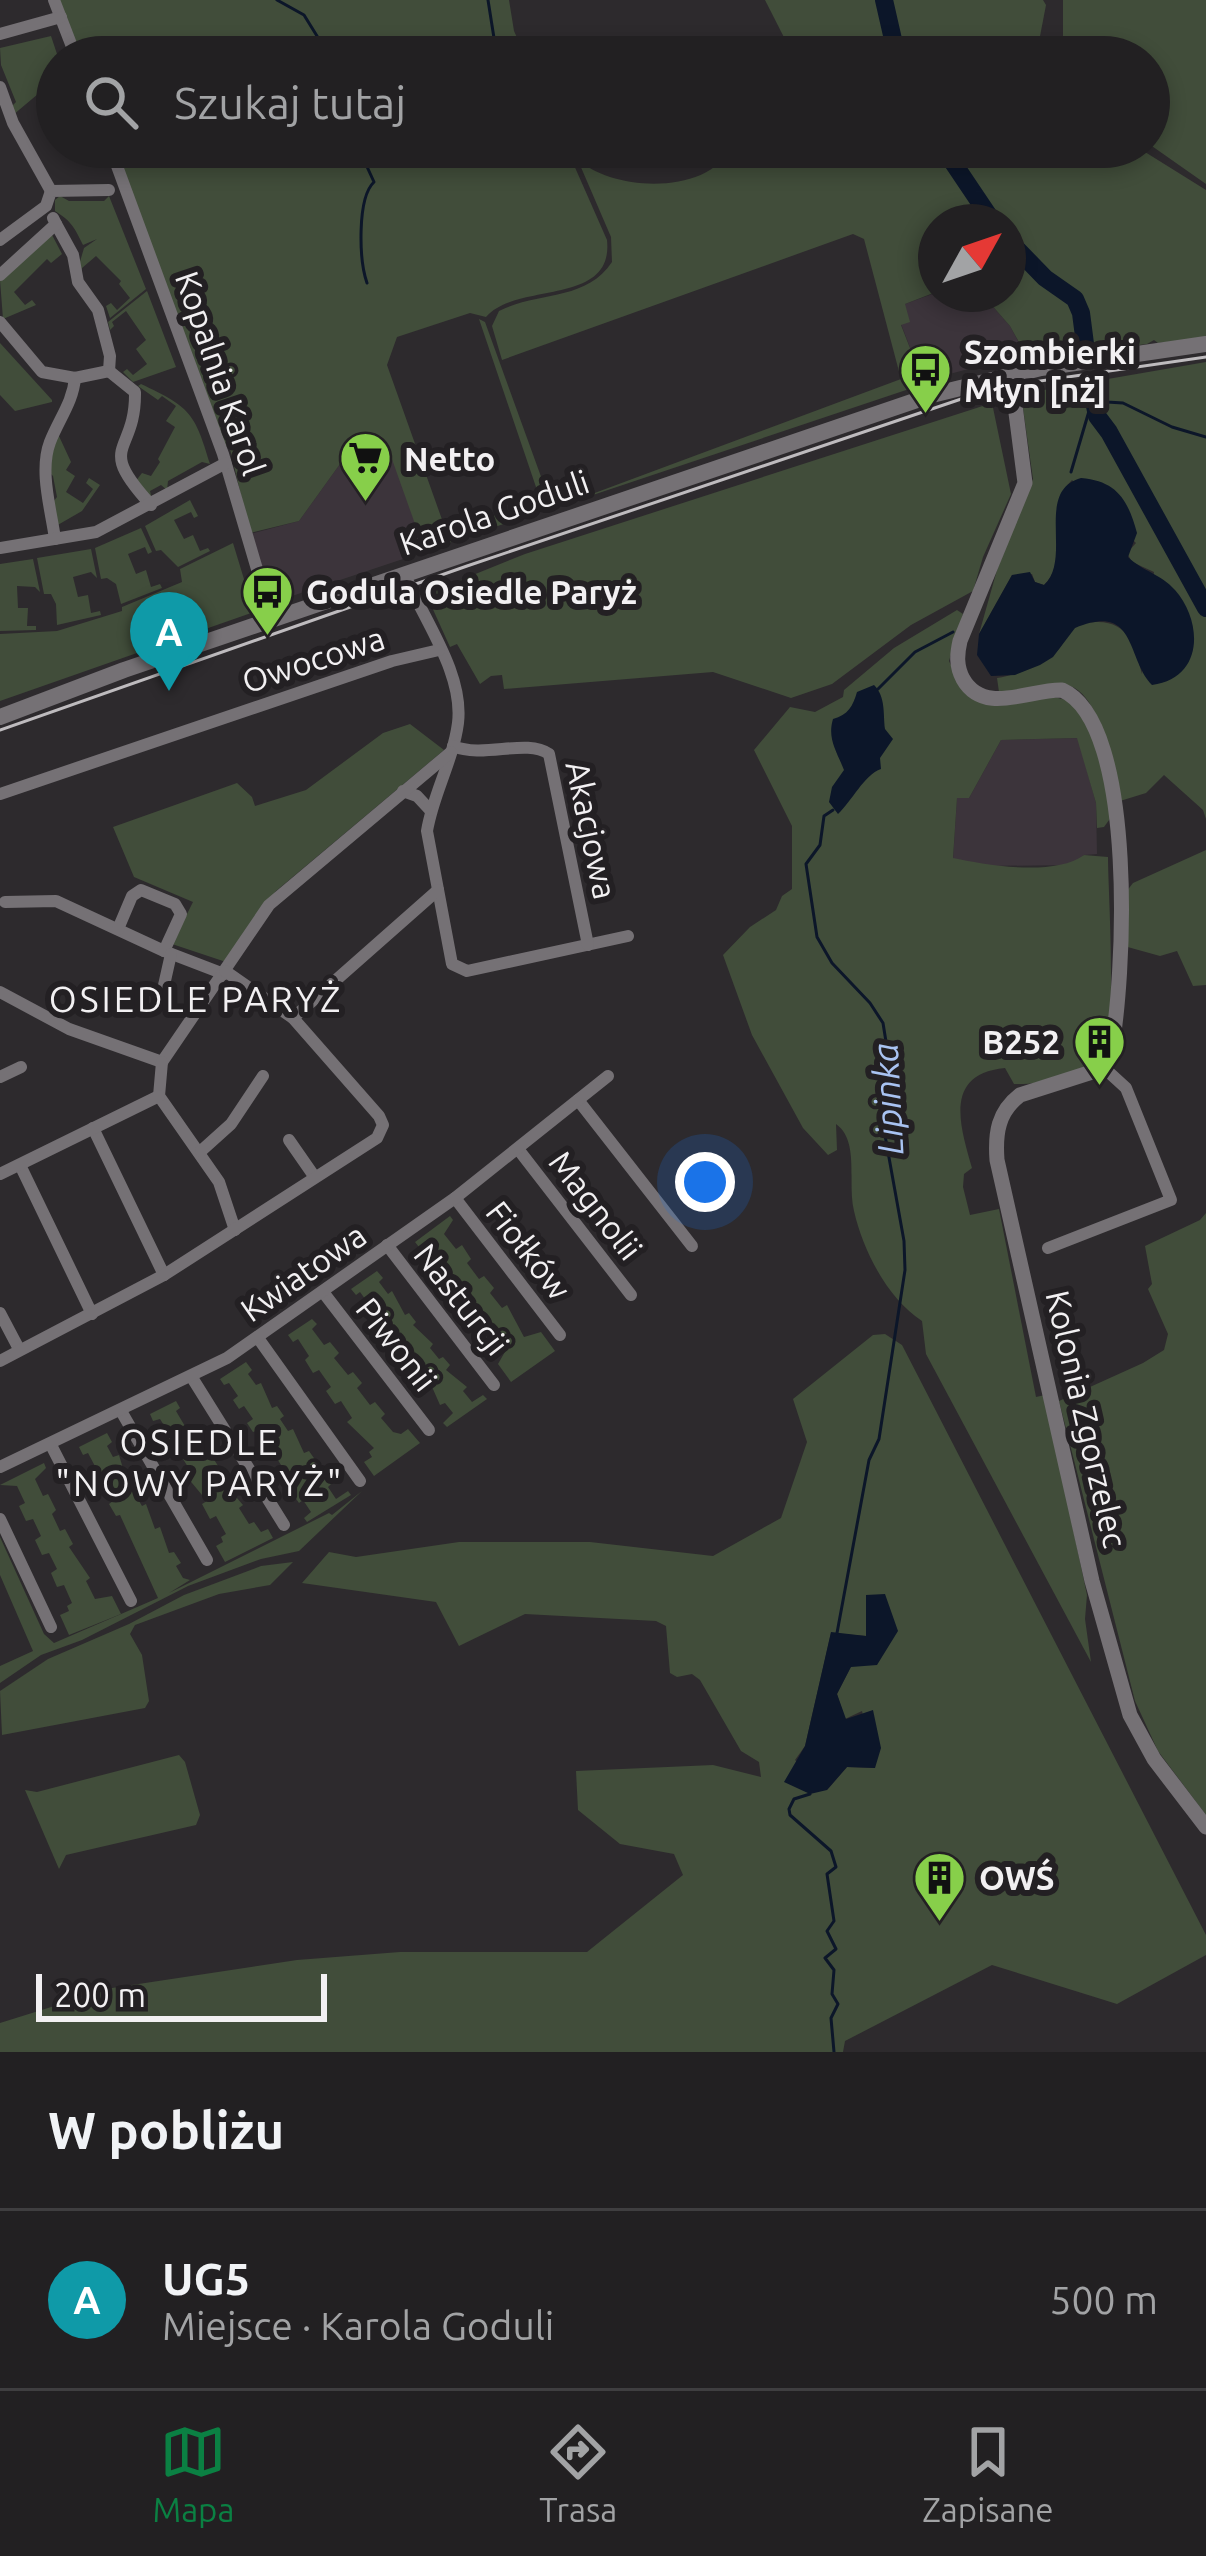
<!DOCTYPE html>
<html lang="pl">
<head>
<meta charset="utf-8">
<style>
  :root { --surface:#222022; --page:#2e2d2f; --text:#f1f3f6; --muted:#a2a3a5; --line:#3f3e40; --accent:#0b8043 }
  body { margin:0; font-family:Ubuntu,sans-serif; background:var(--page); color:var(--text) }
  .compass { position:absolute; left:918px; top:204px; width:108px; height:108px; border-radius:50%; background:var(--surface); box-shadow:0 6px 18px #0003; rotate:50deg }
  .scale { position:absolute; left:36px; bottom:30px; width:291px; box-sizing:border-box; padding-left:12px; border:6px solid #f2f0f2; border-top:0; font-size:33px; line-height:42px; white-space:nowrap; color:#f2f0f2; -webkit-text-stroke:9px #232023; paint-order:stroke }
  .you { position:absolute; left:705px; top:1182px; width:42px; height:42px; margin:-30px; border:9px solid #fff; border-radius:50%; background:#1a73e8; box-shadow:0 0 0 18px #1a73e833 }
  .badge { display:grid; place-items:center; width:78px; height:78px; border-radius:50%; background:var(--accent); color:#fff; font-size:39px; font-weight:700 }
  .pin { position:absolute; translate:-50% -99px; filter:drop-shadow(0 3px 6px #0008) }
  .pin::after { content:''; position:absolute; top:63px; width:42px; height:36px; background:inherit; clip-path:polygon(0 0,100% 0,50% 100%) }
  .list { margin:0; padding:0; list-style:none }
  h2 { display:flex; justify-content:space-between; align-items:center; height:156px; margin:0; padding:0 48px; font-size:51px }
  h2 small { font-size:39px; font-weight:400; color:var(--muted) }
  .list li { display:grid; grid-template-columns:78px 1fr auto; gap:36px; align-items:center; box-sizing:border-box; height:180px; padding:0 48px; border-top:3px solid var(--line) }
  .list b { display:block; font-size:45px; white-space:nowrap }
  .list p { margin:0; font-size:39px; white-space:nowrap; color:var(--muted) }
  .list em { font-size:39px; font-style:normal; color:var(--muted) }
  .icon { flex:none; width:66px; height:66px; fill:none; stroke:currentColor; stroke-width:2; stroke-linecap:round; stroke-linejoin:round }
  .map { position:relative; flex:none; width:1206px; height:2052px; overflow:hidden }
  .search { position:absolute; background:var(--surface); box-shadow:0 6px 18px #0003; left:36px; right:36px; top:36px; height:132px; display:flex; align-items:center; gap:30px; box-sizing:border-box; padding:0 42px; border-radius:66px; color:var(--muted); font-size:45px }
  .sheet { height:336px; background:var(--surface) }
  nav { display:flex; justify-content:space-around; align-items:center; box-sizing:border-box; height:168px; border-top:3px solid var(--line); background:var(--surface); font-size:33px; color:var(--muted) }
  nav a { display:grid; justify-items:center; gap:6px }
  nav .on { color:var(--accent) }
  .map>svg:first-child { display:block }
  .built { fill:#3c343b }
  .green { fill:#414d3a; fill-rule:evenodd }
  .water { fill:#0c1629 }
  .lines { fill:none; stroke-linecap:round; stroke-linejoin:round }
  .stream { stroke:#0c1629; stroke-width:3 }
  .river { stroke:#0c1629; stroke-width:18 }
  .minor { stroke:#757175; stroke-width:12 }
  .tertiary { stroke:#757175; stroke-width:15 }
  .secondary { stroke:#757175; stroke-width:16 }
  .tram { stroke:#bebbbe; stroke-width:3 }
  .labels { text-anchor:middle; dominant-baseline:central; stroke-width:12; stroke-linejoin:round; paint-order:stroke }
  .poi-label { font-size:33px; font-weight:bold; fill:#f2f0f2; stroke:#232023; text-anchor:start }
  .street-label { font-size:33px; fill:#f2f0f2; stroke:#232023 }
  .neighbourhood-label { font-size:36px; letter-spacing:3px; fill:#f2f0f2; stroke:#232023 }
  .water-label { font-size:36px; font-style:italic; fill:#a9c3f2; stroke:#232023 }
</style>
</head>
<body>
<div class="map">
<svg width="1206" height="2052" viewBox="0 0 1206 2052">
  <rect width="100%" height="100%" fill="#2d2a2d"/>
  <!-- built -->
  <g class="built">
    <path d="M935,293l47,1 28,32 15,28 -94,25 -14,-13 -16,-42 4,-20z"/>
    <path d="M389,448l32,91 -15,5v14l-135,45 -21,-69 49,-13 41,-57z"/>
    <path d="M1078,738l18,65 1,51 -13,1 -13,10 -86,1 -32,-7 4,-62 12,1 32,-58z"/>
  </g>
  <!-- green -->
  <g class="green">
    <path d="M57,0h452l5,31 12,26h-447z"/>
    <path d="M765,0h118l13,57h-102z"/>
    <path d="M886,0h157l3,5 -10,52h-137z"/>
    <path d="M1063,0h143v184l-57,-40v-87h-86z"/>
    <path d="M51,36l7,21 -1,21 -44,37 -3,-7 6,-6 -15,-37 -1,-17z"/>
    <path d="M112,147h454l41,93c7,67 -90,41 -121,77l-16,-4 -73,24 -10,28 58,163 6,4 82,-31 4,-11 -58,-171 6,3 67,185 -146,51v-14l14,-6 -32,-90 -48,16 -41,57 -49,12 -20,-84 -7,-6z"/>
    <path d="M731,147h406l69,43v148l-48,5 -4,-3 -7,4 -57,7 -6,-38 -8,-15 -37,-29 -31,-33v-14h-11l-46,-65 -5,3 44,62h-54v70l-31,12 5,18 -9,3 16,41 19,14 -379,127 344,-128 -37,-140 -11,-5 -351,126 -10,-34 7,-15c39,-20 86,-9 113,-49l-1,-25 -34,-79c33,34 132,38 154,-11z"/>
    <path d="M60,196l9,5h35l5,-5 37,93 -36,29 -4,-12 5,-3 6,7 13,-12 -11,-14 2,-3 -25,-25 -14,12v7l-3,-10 5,-17 13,-9 -14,6c-10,-21 -13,-24 -28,-34v-11z"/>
    <path d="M51,233l11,21 -11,9 -4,-4 -33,33 11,13 7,-5 4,5 -33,14 -3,-39z"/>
    <path d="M1008,245l37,39 27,16 12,51 -82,14 -8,-4 31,-8 -15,-27 -28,-32h26z"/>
    <path d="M147,291l29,76 -43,15 -10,-10 4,-3 6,6 14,-11 -11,-15 10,-9 -20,-29 -14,11 2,4 -4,4 -2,-8z"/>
    <path d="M0,343l52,57v2l-37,9 -15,-16z"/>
    <path d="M1206,362v457l-3,-9 -39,-35 -18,18 -26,8c-7,-29 -19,-111 -54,-116 -21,-4 -46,8 -67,7l-2,-14c19,-3 49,-14 62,-29 4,-5 5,-12 10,-16 7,-8 16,-11 27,-11 33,-1 39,25 46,52l12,-102 -22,-10 -5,-9 9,-10 -64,-63c-31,30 1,77 -28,105l-9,-3 -3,-8 -20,1 -33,59 18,-64 36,-91 -12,-85z"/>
    <path d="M141,384c49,23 54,29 69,80l-8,-2 -34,19 -1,9 -6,-5 -11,6 2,8 -17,-17 7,-9 9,3 9,-14 -2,-3 17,-32 -9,-6 10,-15 -14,-10 -4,4 -20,-14z"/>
    <path d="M992,403l19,91 -28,63 -10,34 -62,34 -79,59 -41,14 -78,-26 -209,17 -2,-14 -11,1 -11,8 -23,-40 -7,3 -24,-53 99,-40z"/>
    <path d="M58,434l13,28 -5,8 9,6 -9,16 17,11 10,-14 -7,-6 3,-5 11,7 -18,26 -26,15 -3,-24 4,-5 -4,-21 -4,-4 2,-25z"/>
    <path d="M190,500l8,16 -4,2 -3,-6 -17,8 10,19 9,-4 7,16 8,-3 2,3 -32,16 -17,-17 -5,1 -11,-25z"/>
    <path d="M141,528l11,24 -4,2 -3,-7 -17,7 8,20 10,-4 5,17 9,-3 2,4 -41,16 -5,-20 -9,-6 -6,1 -6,-31z"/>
    <path d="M233,543l21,69 -254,89v-67l57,-3 65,-20v-4l60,-25 -2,-13z"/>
    <path d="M91,549l6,29 -6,-6 -18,5 5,20 10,-2 3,18 9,-2 1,4 -44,10 -1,-21 -5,-10h-7l-7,-36z"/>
    <path d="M33,559l7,33 -5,-5 -18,-1 1,22h10l-1,18h9v4l-36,1v-67z"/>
    <path d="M957,610l6,4 -14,47 13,27c21,3 92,6 106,13 29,16 36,84 44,115l-8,11 -7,1 -1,-25 -19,-65 -76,2 -32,58h-12l-4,60c33,7 101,19 131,-3l24,2c0,34 10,176 -6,198 -15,21 -63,30 -88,29l-9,-16c-62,6 -45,58 -33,100l-8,6 -1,13 7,28 29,-6 37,188 9,-2 42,200 -2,24 6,43 -165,-308 -4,-33c-34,-22 -59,-70 -68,-110 -7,-28 6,-70 -18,-87l1,26 -9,5 -25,-27 -51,-93 -29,-80 27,-28 26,-17 6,-14 10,-7v-63l-38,-76 36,-43 25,5 28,-15 1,-7 50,-42z"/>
    <path d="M410,724l34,26 -168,141 -50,71 -54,-18 21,-42 -59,-25 -21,-50 124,-44 15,14 3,9 51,-16 77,-57z"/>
    <path d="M1206,850v135l-13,1 -16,-35 -17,5 -36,-10 2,-54 7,-9z"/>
    <path d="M1206,1213v602l-48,-64 -23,-50 -76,-300 84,-38 21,-13 4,-16 -20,-45 4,-5 -7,-38 55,-26z"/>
    <path d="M450,1216l3,4 -9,14 12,15 6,-4 9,14 -4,4 12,16 5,-3 10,12 -4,5 12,15 5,-3 17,32 17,-5 14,19 -44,31 -13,-18 8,-14 -11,-14 -5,3 -18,-33 -5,3 -10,-14 4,-4 -11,-15 -6,4 -10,-14 4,-4 -11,-15 -5,4 -7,-9z"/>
    <path d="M377,1271l6,7 -4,4 9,12 4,-3 13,24 4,-2 7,9 -3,3 20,19 -3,4 9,11 4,-2 7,8 -4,5 21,17 -4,4 9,11 11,-7 4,4 -40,28 -4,-4 10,-10 -8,-10 -5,2 -11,-25 -6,3 -7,-9 5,-4 -10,-12 -5,3 -7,-9 4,-5 -9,-11 -5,4 -8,-10 5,-5 -9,-10 -5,3 -8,-11 4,-4 -8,-11 -4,3 -5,-6z"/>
    <path d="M312,1319l5,5 -5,5 12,16 6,-3 9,11 -5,5 14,17 5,-3 9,11 -5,5 13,17 5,-3 10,12 -4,4 12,14 8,2 7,-5 12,14 -46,33 -10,-14 8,-5 -3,-5 5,-4 -27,-26 5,-4 -11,-17 -6,3 -9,-13 5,-4 -12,-17 -6,3 -8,-13 4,-4 -11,-17 -5,3 -5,-7z"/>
    <path d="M885,1334l17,11 304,590v20l-89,49 -125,-39 -147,76 -2,11h-843v-29l112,-35 185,-28 103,-8h187l96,-77 -9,-21 -54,-10 -42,-34 -2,-39 137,-6 48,12 -2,-15 -18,-11 -41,-71 -8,-6 -15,3 -7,-4 -4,-47 -10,-5 -131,-7 -66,32 -23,-44 -134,-19 27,-31 27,5 103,-15h131l123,14 68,-38 26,-76 -14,-43 80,-64zM831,1633l35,3 -29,58 8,25 17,-8 13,57 -28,-1 -20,23 -32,-30 10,-14z"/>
    <path d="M246,1362l6,8 -4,4 8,11 5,-2 11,25 5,-2 7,10 -4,3 8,12 5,-2 11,24 5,-2 7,10 -4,4 19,19 -3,3 8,12 12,-8 3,4 -44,27 -3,-4 7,-6 -8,-12 -4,3 -7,-10 5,-4 -8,-12 -6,3 -6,-11 4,-4 -7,-11 -6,2 -6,-10 4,-4 -7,-12 -6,2 -6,-9 6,-4 -9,-13 -5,3 -6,-9 5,-4 -9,-13 -5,2 -4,-6z"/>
    <path d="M176,1401l4,7 -4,3 10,17 6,-3 10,15 -5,4 11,16 5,-2 9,14 -4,4 25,29 -4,3 10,16 5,-2 7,10 7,-3 5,9 -48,24 -9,-16 7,-4 -2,-5 5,-3 -10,-18 -6,3 -8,-15 5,-3 -25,-30 6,-4 -10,-16 -6,2 -8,-14 6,-4 -10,-16 -7,2 -3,-7z"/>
    <path d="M107,1433l5,9 -5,4 6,11 6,-2 8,27 7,-3 5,11 -4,4 7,12 4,-2 9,25 5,-2 9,26 5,-1 7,11 -5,3 7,12 7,2 -21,13 160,-80 3,2 30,-24 -63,60 -38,8 -73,27 -106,54 -41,15 -41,28v-17l33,-15 -33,-76v-38l44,97 10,9 104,-45 -38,-83 -4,1 -7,-12 4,-3 -20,-28 4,-3 -9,-17 -5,2 -4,-8z"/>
    <path d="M44,1463l2,5 -11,11 8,17 5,-2 8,16 -4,4 8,17 5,-2 8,15 -4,3 21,31 -4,3 9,18 17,-3 9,18 -52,21 -9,-20 9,-4 -2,-5 5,-3 -8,-18 -7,2 -6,-14 6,-4 -8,-16 -7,2 -7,-15 6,-4 -8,-17 -7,2 -7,-15 6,-3 -8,-17 -17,-1z"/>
    <path d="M293,1562l-23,23 -51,9 -84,31 -5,9 12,21 7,46 -4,7 -143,27 -2,-44 48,-32 81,-35 55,-29 77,-29z"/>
    <path d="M179,1755l6,7 15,53 -4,10 -130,30 -7,14 -34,-79 12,2z"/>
  </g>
  <!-- water -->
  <g class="water">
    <path d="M1081,478c36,3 47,22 56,55l-9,24c14,14 33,17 47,33 28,32 29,88 -23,95 -26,-27 -15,-83 -77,-57l-22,29 -13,8 -25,10 -24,1 -14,-21 2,-21 33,-59 18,-3 5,10 9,3c29,-27 -10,-94 37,-107z"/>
    <path d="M874,685c12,12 9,29 11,44l8,10 -13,19 1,11c-17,6 -29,32 -43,45l-9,-12 3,-15 12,-17c-7,-18 -17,-31 -11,-51 15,-4 20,-13 24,-27z"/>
    <path d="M885,1594l13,37 -21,34 -26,2 -14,27 9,25 27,-9 8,38 -6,20 -28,-1 -20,23 -17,4 -26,-12 21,-36 26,-114 35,4v-41z"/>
  </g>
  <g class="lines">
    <!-- stream -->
    <g class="stream">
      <path d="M277,0l27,15 26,42"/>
      <path d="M488,0l9,57"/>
      <path d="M358,147l16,35c-17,16 -15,78 -7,101"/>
      <path d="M202,155l22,-8"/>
      <path d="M448,157l11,-10"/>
      <path d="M1091,386l16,16 16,1 49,24 34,10"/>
      <path d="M1071,472l21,-71"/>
      <path d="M878,689l37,-37 38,-20"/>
      <path d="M833,810l-9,6 -4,29 -14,19 11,73 15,26 38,40 13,20 4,25 -8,18 2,47 23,128 1,29 -26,169 -10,21 -32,173"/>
      <path d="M810,1794l-16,5 -5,10 1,6 41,36 5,16 -9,7 7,47 -7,10 9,18 -11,9 9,12 -2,24 6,10 -7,14 3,34"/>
    </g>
    <!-- river -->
    <g class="river">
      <path d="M884,0l13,57"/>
      <path d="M950,158l43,64"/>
      <path d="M1008,240l37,38 30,21 6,14 4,31"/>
      <path d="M1091,386l6,30 12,16 97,176"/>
    </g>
    <!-- minor -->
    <g class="minor">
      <path d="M54,0l22,57"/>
      <path d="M0,34l61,-17"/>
      <path d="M0,87l13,36 38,68"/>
      <path d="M110,147l113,307 49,166"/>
      <path d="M56,224l17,31 5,27 20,28 12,46 -1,15"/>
      <path d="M0,240l46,-34 5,-15 58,-1"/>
      <path d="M0,275l56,-51 -3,-6"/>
      <path d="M0,322l42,50 33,6 34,-7"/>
      <path d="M109,371l26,21c1,64 -41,51 16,113"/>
      <path d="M55,539c-4,-30 -16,-68 -5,-97 9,-23 23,-40 25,-64"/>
      <path d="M0,548l96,-16 130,-69"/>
      <path d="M405,575c18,44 59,98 53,148 -5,38 -25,71 -31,108l25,133 15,7 161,-35"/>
      <path d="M453,746c31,13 73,-8 96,8l39,191"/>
      <path d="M403,791l14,5 13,14"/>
      <path d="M0,794l392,-133 47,-11"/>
      <path d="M5,902l51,-1 108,50 60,23"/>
      <path d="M118,929l14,-33 9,-6 34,14 6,10 -17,37"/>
      <path d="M0,992l69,37 93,33 107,-157 182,-153"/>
      <path d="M162,994l9,-40"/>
      <path d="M293,1018l145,-128"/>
      <path d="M162,1062l-3,34 60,86 16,48"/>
      <path d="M0,1077l21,-10"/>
      <path d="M578,1100l114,146"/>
      <path d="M93,1128l71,147"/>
      <path d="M289,1140l25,36"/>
      <path d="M518,1149l113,146"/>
      <path d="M201,1151l30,-27 32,-48"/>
      <path d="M20,1165l72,149"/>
      <path d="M0,1174l159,-78"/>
      <path d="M455,1198l105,137"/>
      <path d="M387,1245l107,140"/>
      <path d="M1048,1248l123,-48 -45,-112 -24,-22"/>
      <path d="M323,1292l106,138"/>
      <path d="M0,1313l19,36"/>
      <path d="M258,1338l102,143"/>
      <path d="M0,1361l164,-86 213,-137 6,-13 -4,-9 -86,-98 -68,-47"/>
      <path d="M191,1376l93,149"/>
      <path d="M121,1411l86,149"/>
      <path d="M51,1445l80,156"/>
      <path d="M0,1467l227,-109 228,-160 153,-122"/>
      <path d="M0,1519l51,108"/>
    </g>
    <!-- tertiary -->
    <path class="tertiary" d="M1011,374l14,109 -65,158c-3,13 -4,25 3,38 21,37 67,10 99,11 76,33 63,295 48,365l-18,17 -72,23c-22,17 -25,38 -23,65l95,421 38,134 24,44 52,68"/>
    <!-- secondary -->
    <path class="secondary" d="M0,717l124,-47 808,-275 109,-27 165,-24"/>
    <!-- tram -->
    <path class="tram" d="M0,730l467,-164 509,-172 37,-9 193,-28"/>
  </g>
  <!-- icons -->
  <defs>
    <symbol id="bus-pin" viewBox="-11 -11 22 30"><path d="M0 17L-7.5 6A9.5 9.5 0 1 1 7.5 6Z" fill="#87cf4a" stroke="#232023"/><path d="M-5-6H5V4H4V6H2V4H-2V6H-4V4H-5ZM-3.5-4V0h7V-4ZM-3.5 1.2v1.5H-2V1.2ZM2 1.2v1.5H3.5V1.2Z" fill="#111"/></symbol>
    <symbol id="supermarket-pin" viewBox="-11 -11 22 30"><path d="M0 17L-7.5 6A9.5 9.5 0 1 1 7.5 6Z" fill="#87cf4a" stroke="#232023"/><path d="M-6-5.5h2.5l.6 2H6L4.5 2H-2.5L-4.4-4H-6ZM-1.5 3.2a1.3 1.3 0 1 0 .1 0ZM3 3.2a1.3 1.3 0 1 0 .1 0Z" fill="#111"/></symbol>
    <symbol id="building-pin" viewBox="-11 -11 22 30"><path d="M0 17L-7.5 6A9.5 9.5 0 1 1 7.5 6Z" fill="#87cf4a" stroke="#232023"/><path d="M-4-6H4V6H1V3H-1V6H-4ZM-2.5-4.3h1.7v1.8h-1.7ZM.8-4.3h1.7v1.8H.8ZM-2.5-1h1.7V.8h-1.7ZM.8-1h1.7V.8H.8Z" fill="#111"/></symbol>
  </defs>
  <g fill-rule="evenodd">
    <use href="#bus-pin" x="896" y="340" width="59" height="81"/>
    <use href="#supermarket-pin" x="336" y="428" width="59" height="81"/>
    <use href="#bus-pin" x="238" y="562" width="59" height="81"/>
    <use href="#building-pin" x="1070" y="1012" width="59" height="81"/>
    <use href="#building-pin" x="910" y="1848" width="59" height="81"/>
  </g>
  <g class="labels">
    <!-- poi labels -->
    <g class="poi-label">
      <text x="964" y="351">Szombierki<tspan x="964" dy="38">Młyn [nż]</tspan></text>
      <text x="404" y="458">Netto</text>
      <text x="306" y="591">Godula Osiedle Paryż</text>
      <text x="1060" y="1041" text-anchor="end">B252</text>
      <text x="979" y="1877">OWŚ</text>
    </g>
    <!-- street labels -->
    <g class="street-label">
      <text transform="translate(221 373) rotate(71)">Kopalnia Karol</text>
      <text transform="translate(494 512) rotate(-19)">Karola Goduli</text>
      <text transform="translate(313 659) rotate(-18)">Owocowa</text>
      <text transform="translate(592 830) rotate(78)">Akacjowa</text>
      <text transform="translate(596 1205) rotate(52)">Magnolii</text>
      <text transform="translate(529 1250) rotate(52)">Fiołków</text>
      <text transform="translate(303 1272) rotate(-35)">Kwiatowa</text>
      <text transform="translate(462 1299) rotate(52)">Nasturcji</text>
      <text transform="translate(397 1344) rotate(52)">Piwonii</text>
      <text transform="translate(1087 1419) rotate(77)">Kolonia Zgorzelec</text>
    </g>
    <!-- neighbourhood labels -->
    <g class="neighbourhood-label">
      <text x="196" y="998">OSIEDLE PARYŻ</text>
      <text x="200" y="1441">OSIEDLE<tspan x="200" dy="41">"NOWY PARYŻ"</tspan></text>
    </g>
    <!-- water labels -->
    <g class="water-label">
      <text transform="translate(887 1099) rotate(-93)">Lipinka</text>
    </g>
  </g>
</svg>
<svg class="compass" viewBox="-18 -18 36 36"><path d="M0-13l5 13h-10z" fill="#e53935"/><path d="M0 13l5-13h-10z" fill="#a2a3a5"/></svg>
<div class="scale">200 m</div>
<div class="you"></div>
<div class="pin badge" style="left:169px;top:691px;background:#0f9aa8">A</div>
<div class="search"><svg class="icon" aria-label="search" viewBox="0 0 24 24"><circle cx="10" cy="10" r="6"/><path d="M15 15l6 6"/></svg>Szukaj tutaj</div>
</div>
<section class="sheet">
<h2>W pobliżu<small></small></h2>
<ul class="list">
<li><span class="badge" style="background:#0f9aa8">A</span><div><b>UG5</b><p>Miejsce · Karola Goduli</p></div><em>500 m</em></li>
</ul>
</section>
<nav>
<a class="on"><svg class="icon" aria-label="map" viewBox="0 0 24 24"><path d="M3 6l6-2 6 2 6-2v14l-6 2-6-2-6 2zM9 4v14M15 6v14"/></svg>Mapa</a>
<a><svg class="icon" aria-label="directions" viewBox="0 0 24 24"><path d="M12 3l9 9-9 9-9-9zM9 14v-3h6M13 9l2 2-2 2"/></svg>Trasa</a>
<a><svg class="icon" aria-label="saved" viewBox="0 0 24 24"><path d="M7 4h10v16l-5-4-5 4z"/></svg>Zapisane</a>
</nav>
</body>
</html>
